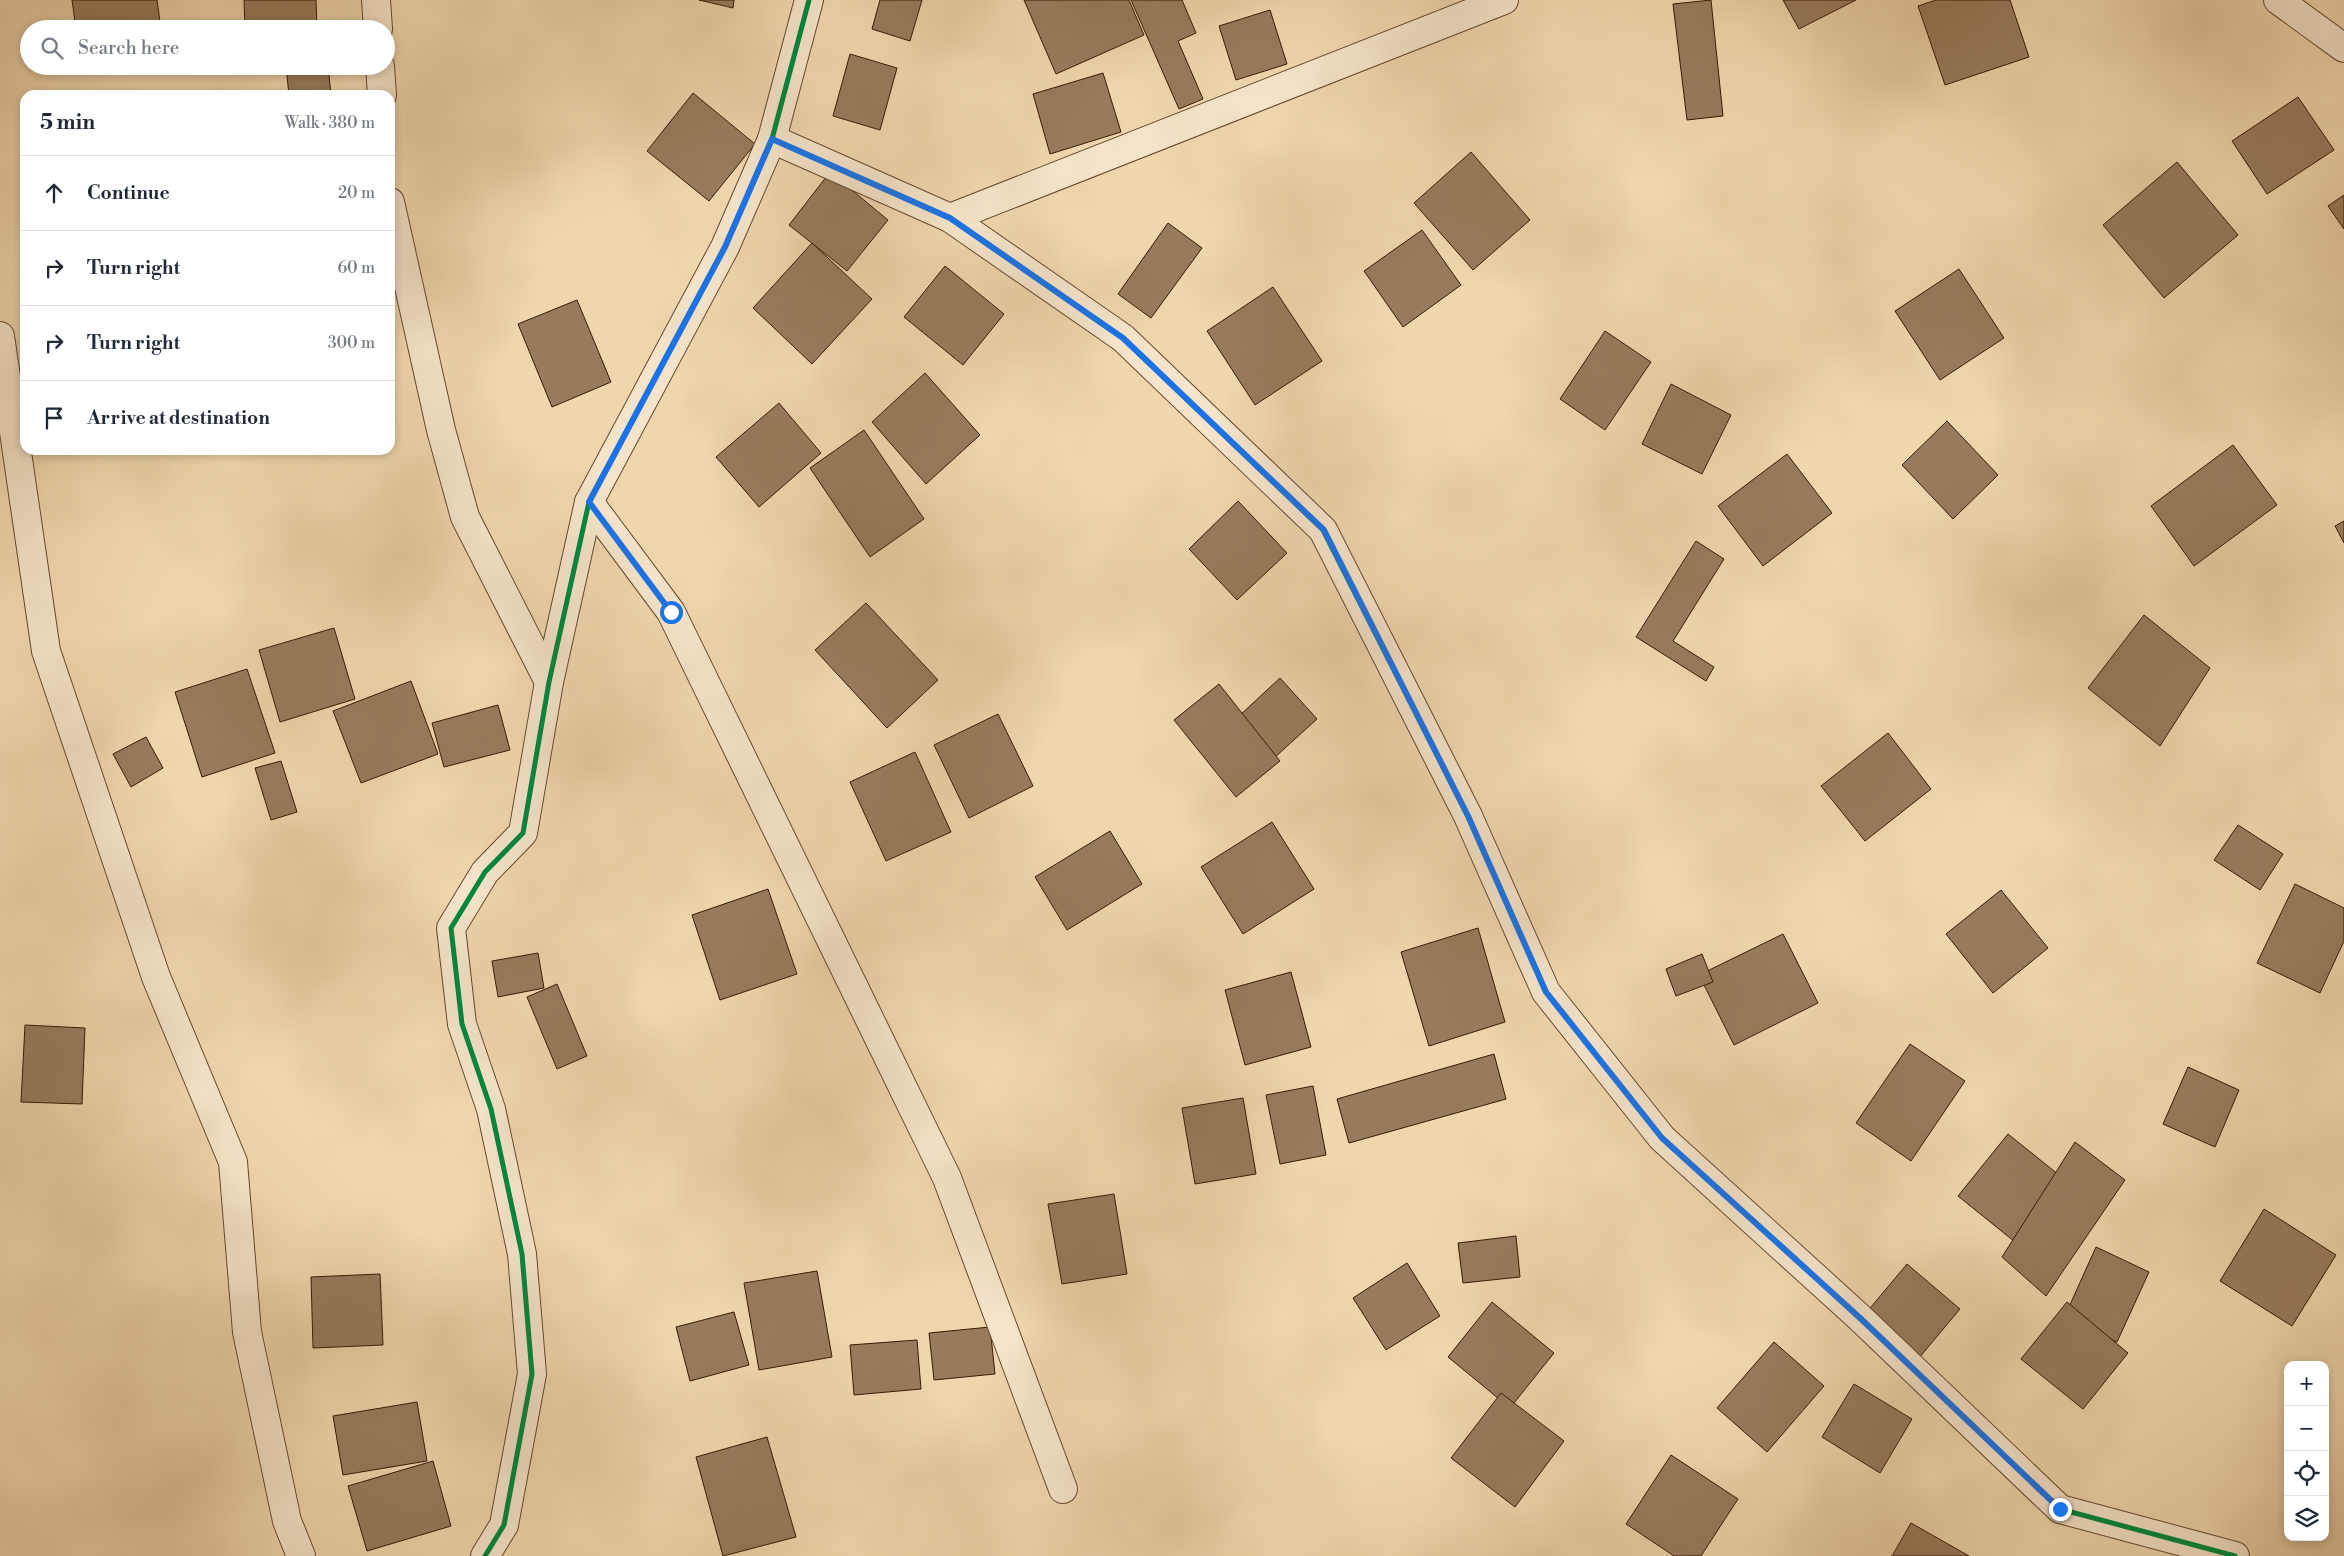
<!DOCTYPE html>
<html lang="en">
<head>
<meta charset="utf-8">
<style>
  :root { --surface:#fff; --page:#f6f6f7; --text:#1f2937; --muted:#747a83; --line:#e0e1e3 }
  body { margin:0; font-family:"Libre Bodoni",serif; background:var(--page); color:var(--text) }
  .controls { position:absolute; right:15px; bottom:15px; display:grid; overflow:hidden; border-radius:10px; box-shadow:0 2px 8px #0003 }
  .controls button { width:45px; height:45px; display:grid; place-items:center; padding:0; border:0; border-bottom:1px solid var(--line); background:var(--surface); color:var(--text); font:25px sans-serif }
  .stop { position:absolute; width:15px; height:15px; margin:-11px; border:4px solid #1a73e8; border-radius:50%; background:#fff }
  .stop.end { background:#1a73e8; border-color:#fff; box-shadow:0 1px 5px #0008 }
  .list { margin:0; padding:0; list-style:none }
  h2 { display:flex; justify-content:space-between; align-items:center; height:65px; margin:0; padding:0 20px; font-size:21px }
  h2 small { font-size:16px; font-weight:400; color:var(--muted) }
  .list li { display:grid; grid-template-columns:32px 1fr auto; gap:15px; align-items:center; box-sizing:border-box; height:75px; padding:0 20px; border-top:1px solid var(--line) }
  .list b { display:block; font-size:19px; white-space:nowrap }
  .list em { font-size:16px; font-style:normal; color:var(--muted) }
  .icon { flex:none; width:28px; height:28px; fill:none; stroke:currentColor; stroke-width:2; stroke-linecap:round; stroke-linejoin:round }
  .map { position:relative; flex:none; width:2344px; height:1556px; overflow:hidden }
  .search { position:absolute; background:var(--surface); box-shadow:0 2px 8px #0003; left:20px; top:20px; width:375px; height:55px; display:flex; align-items:center; gap:12px; box-sizing:border-box; padding:0 18px; border-radius:28px; color:var(--muted); font-size:19px }
  .panel { position:absolute; background:var(--surface); box-shadow:0 2px 8px #0003; left:20px; top:90px; width:375px; height:365px; border-radius:15px }
  .map>svg:first-child { display:block }
  .building { fill:#987b5c; stroke:#381905 }
  .lines { fill:none; stroke-linecap:round; stroke-linejoin:round }
  .minor-casing { stroke:#66482f; stroke-width:30 }
  .minor { stroke:#f5e4ca; stroke-width:28 }
  .cycleway-casing { stroke:#f5e4ca; stroke-width:8 }
  .cycleway { stroke:#00873e; stroke-width:5 }
  .route { stroke:#1a73e8; stroke-width:6 }
</style>
</head>
<body>
<div class="map">
<svg width="2344" height="1556" viewBox="0 0 2344 1556">
  <rect width="100%" height="100%" fill="#f0d6ad"/>
  <filter id="stains"><feTurbulence type="fractalNoise" baseFrequency=".004" numOctaves="4"/><feColorMatrix values="0 0 0 0 .2 0 0 0 0 .09 0 0 0 0 .02 0 0 0 .5 -.17"/></filter>
  <radialGradient id="worn" r=".72"><stop offset=".6" stop-color="#630" stop-opacity="0"/><stop offset="1" stop-color="#630" stop-opacity=".3"/></radialGradient>
  <!-- building -->
  <g class="building">
    <path d="M72,0h85l4,29h-85z"/>
    <path d="M244,0h72l1,29h-72z"/>
    <path d="M699,0h35l-1,8z"/>
    <path d="M880,0h42l-12,41 -38,-12z"/>
    <path d="M1024,0h105l15,35 -88,39z"/>
    <path d="M1131,0h51l14,33 -18,8 25,58 -24,10z"/>
    <path d="M1711,0l12,116 -36,4 -14,-116z"/>
    <path d="M1783,0h73l-57,29z"/>
    <path d="M1936,0h74l19,57 -84,28 -27,-79z"/>
    <path d="M1270,10l17,54 -51,16 -17,-54z"/>
    <path d="M850,54l47,14 -17,62 -47,-14z"/>
    <path d="M286,66h42l3,29h-42z"/>
    <path d="M1103,73l18,59 -71,22 -17,-60z"/>
    <path d="M693,93l62,51 -46,57 -62,-50z"/>
    <path d="M2298,97l36,53 -67,44 -35,-53z"/>
    <path d="M1471,152l59,68 -57,50 -59,-67z"/>
    <path d="M2177,162l61,73 -74,63 -61,-73z"/>
    <path d="M830,172l58,48 -41,51 -58,-46z"/>
    <path d="M2344,195v34l-16,-23z"/>
    <path d="M1168,223l34,25 -51,70 -33,-24z"/>
    <path d="M1422,230l39,55 -58,42 -39,-56z"/>
    <path d="M812,243l60,56 -60,65 -59,-56z"/>
    <path d="M945,266l59,48 -41,51 -59,-48z"/>
    <path d="M1959,269l45,69 -64,42 -45,-69z"/>
    <path d="M1273,287l49,74 -67,44 -48,-74z"/>
    <path d="M577,300l34,82 -59,25 -34,-83z"/>
    <path d="M1605,331l46,31 -46,68 -45,-31z"/>
    <path d="M925,373l55,62 -54,49 -54,-62z"/>
    <path d="M1671,384l60,31 -29,59 -60,-30z"/>
    <path d="M779,403l42,50 -62,54 -43,-50z"/>
    <path d="M1947,421l51,54 -45,44 -51,-54z"/>
    <path d="M864,430l60,89 -54,38 -60,-89z"/>
    <path d="M2233,445l44,60 -83,61 -43,-60z"/>
    <path d="M1787,454l45,59 -69,53 -45,-60z"/>
    <path d="M1238,501l49,52 -50,47 -48,-51z"/>
    <path d="M2344,521v22l-9,-17z"/>
    <path d="M1696,541l28,18 -51,82 41,26 -8,14 -70,-44z"/>
    <path d="M866,603l72,77 -51,48 -72,-78z"/>
    <path d="M2144,615l66,53 -50,78 -72,-58z"/>
    <path d="M334,628l21,71 -75,23 -21,-72z"/>
    <path d="M247,669l28,84 -73,24 -27,-85z"/>
    <path d="M1280,678l37,41 -43,39 -36,-41z"/>
    <path d="M411,681l27,73 -77,29 -28,-72z"/>
    <path d="M1219,684l61,77 -44,36 -62,-77z"/>
    <path d="M498,705l12,45 -66,17 -12,-44z"/>
    <path d="M998,714l35,72 -64,32 -35,-73z"/>
    <path d="M1888,733l43,56 -66,52 -44,-55z"/>
    <path d="M146,737l17,31 -32,19 -18,-33z"/>
    <path d="M915,752l36,80 -65,29 -36,-79z"/>
    <path d="M281,761l16,51 -26,8 -16,-52z"/>
    <path d="M1272,822l42,67 -71,45 -42,-67z"/>
    <path d="M2238,825l45,29 -23,36 -46,-30z"/>
    <path d="M1110,831l32,53 -75,46 -32,-53z"/>
    <path d="M2295,884l49,24v33l-24,52 -63,-30z"/>
    <path d="M768,889l29,85 -77,26 -28,-85z"/>
    <path d="M2001,890l47,58 -55,45 -47,-59z"/>
    <path d="M1478,928l27,94 -76,24 -28,-94z"/>
    <path d="M1783,934l35,69 -84,42 -35,-70z"/>
    <path d="M538,953l6,35 -46,9 -6,-36z"/>
    <path d="M1702,954l11,28 -37,14 -10,-27z"/>
    <path d="M1291,972l20,75 -66,18 -20,-75z"/>
    <path d="M557,984l30,72 -30,13 -30,-72z"/>
    <path d="M25,1025l60,3 -3,76 -61,-2z"/>
    <path d="M1910,1044l55,37 -54,80 -55,-38z"/>
    <path d="M1494,1054l12,45 -157,44 -12,-44z"/>
    <path d="M2188,1067l51,23 -24,57 -52,-23z"/>
    <path d="M1313,1086l13,69 -46,9 -14,-69z"/>
    <path d="M1243,1098l13,76 -61,10 -13,-76z"/>
    <path d="M2008,1134l56,45 -49,63 -57,-46z"/>
    <path d="M2075,1142l50,38 -79,116 -44,-39z"/>
    <path d="M1114,1194l13,80 -65,10 -14,-80z"/>
    <path d="M2264,1209l72,46 -44,71 -72,-45z"/>
    <path d="M1516,1236l4,41 -57,6 -5,-40z"/>
    <path d="M2096,1247l53,25 -32,70 -53,-24z"/>
    <path d="M1407,1263l33,53 -54,34 -33,-52z"/>
    <path d="M1907,1264l53,45 -41,49 -53,-45z"/>
    <path d="M817,1271l15,86 -73,13 -15,-87z"/>
    <path d="M380,1274l3,71 -70,3 -2,-71z"/>
    <path d="M1492,1302l62,51 -44,55 -62,-51z"/>
    <path d="M2067,1302l61,51 -45,56 -62,-50z"/>
    <path d="M734,1312l15,53 -59,16 -14,-54z"/>
    <path d="M990,1327l5,47 -61,6 -5,-47z"/>
    <path d="M917,1340l4,49 -67,6 -4,-50z"/>
    <path d="M1774,1342l50,44 -57,66 -50,-44z"/>
    <path d="M1854,1384l58,35 -32,54 -58,-36z"/>
    <path d="M1501,1393l63,48 -49,66 -64,-49z"/>
    <path d="M417,1402l10,59 -84,14 -10,-59z"/>
    <path d="M767,1437l29,100 -73,19 -27,-99z"/>
    <path d="M1671,1455l67,44 -37,57h-27l-48,-32z"/>
    <path d="M433,1461l18,65 -84,25 -19,-65z"/>
    <path d="M1911,1523l58,33h-77z"/>
  </g>
  <g class="lines">
    <defs>
      <g id="minor">
        <path d="M376,0l2,29"/>
        <path d="M2278,0l66,48"/>
        <path d="M380,66l2,29"/>
        <path d="M772,139l178,79 173,120 200,192 145,286 78,176 116,146 197,179 201,192 175,47"/>
        <path d="M390,202l51,228 24,87 84,165"/>
        <path d="M950,218l554,-218"/>
        <path d="M0,336l46,315 110,326 77,185 14,170 40,189 14,35"/>
        <path d="M589,502l82,110 276,566 116,311"/>
        <path d="M485,1556l19,-31 28,-151 -10,-120 -31,-145 -29,-85 -11,-96 34,-56 38,-39 26,-151 40,-180 136,-255 47,-108 37,-139"/>
      </g>
    </defs>
    <!-- minor casing -->
    <use href="#minor" class="minor-casing"/>
    <!-- minor -->
    <use href="#minor" class="minor"/>
    <defs>
      <g id="cycleway">
        <path d="M772,139l178,79 173,120 200,192 145,286 78,176 116,146 197,179 201,192 175,47"/>
        <path d="M485,1556l19,-31 28,-151 -10,-120 -31,-145 -29,-85 -11,-96 34,-56 38,-39 26,-151 40,-180 136,-255 47,-108 37,-139"/>
      </g>
    </defs>
    <!-- cycleway casing -->
    <use href="#cycleway" class="cycleway-casing"/>
    <!-- cycleway -->
    <use href="#cycleway" class="cycleway"/>
  </g>
  <g class="lines">
    <!-- route -->
    <path class="route" d="M671,612l-82,-110 136,-255 47,-108 178,79 173,120 201,192 144,286 78,176 116,146 197,179 201,192"/>
  </g>
  <rect width="100%" height="100%" filter="url(#stains)"/>
  <rect width="100%" height="100%" fill="url(#worn)"/>
</svg>
<div class="controls">
<button>+</button>
<button>−</button>
<button><svg class="icon" aria-label="locate" viewBox="0 0 24 24"><circle cx="12" cy="12" r="6"/><path d="M12 2v4M12 18v4M2 12h4M18 12h4"/></svg></button>
<button><svg class="icon" aria-label="layers" viewBox="0 0 24 24"><path d="M12 4l9 5-9 5-9-5zM3 14l9 5 9-5"/></svg></button>
</div>
<div class="stop" style="left:671px;top:612px"></div>
<div class="stop end" style="left:2060px;top:1509px"></div>
<div class="search"><svg class="icon" aria-label="search" viewBox="0 0 24 24"><circle cx="10" cy="10" r="6"/><path d="M15 15l6 6"/></svg>Search here</div>
<section class="panel">
<h2>5 min<small>Walk · 380 m</small></h2>
<ul class="list">
<li><svg class="icon" aria-label="ahead" viewBox="0 0 24 24"><path d="M12 20V5M6 11l6-6 6 6"/></svg><div><b>Continue</b></div><em>20 m</em></li>
<li><svg class="icon" aria-label="right" viewBox="0 0 24 24"><path d="M7 20v-9h11M14 6l5 5-5 5"/></svg><div><b>Turn right</b></div><em>60 m</em></li>
<li><svg class="icon" aria-label="right" viewBox="0 0 24 24"><path d="M7 20v-9h11M14 6l5 5-5 5"/></svg><div><b>Turn right</b></div><em>300 m</em></li>
<li><svg class="icon" aria-label="arrive" viewBox="0 0 24 24"><path d="M6 21V4h12l-3 4 3 4H6"/></svg><div><b>Arrive at destination</b></div></li>
</ul>
</section>
</div>
</body>
</html>
